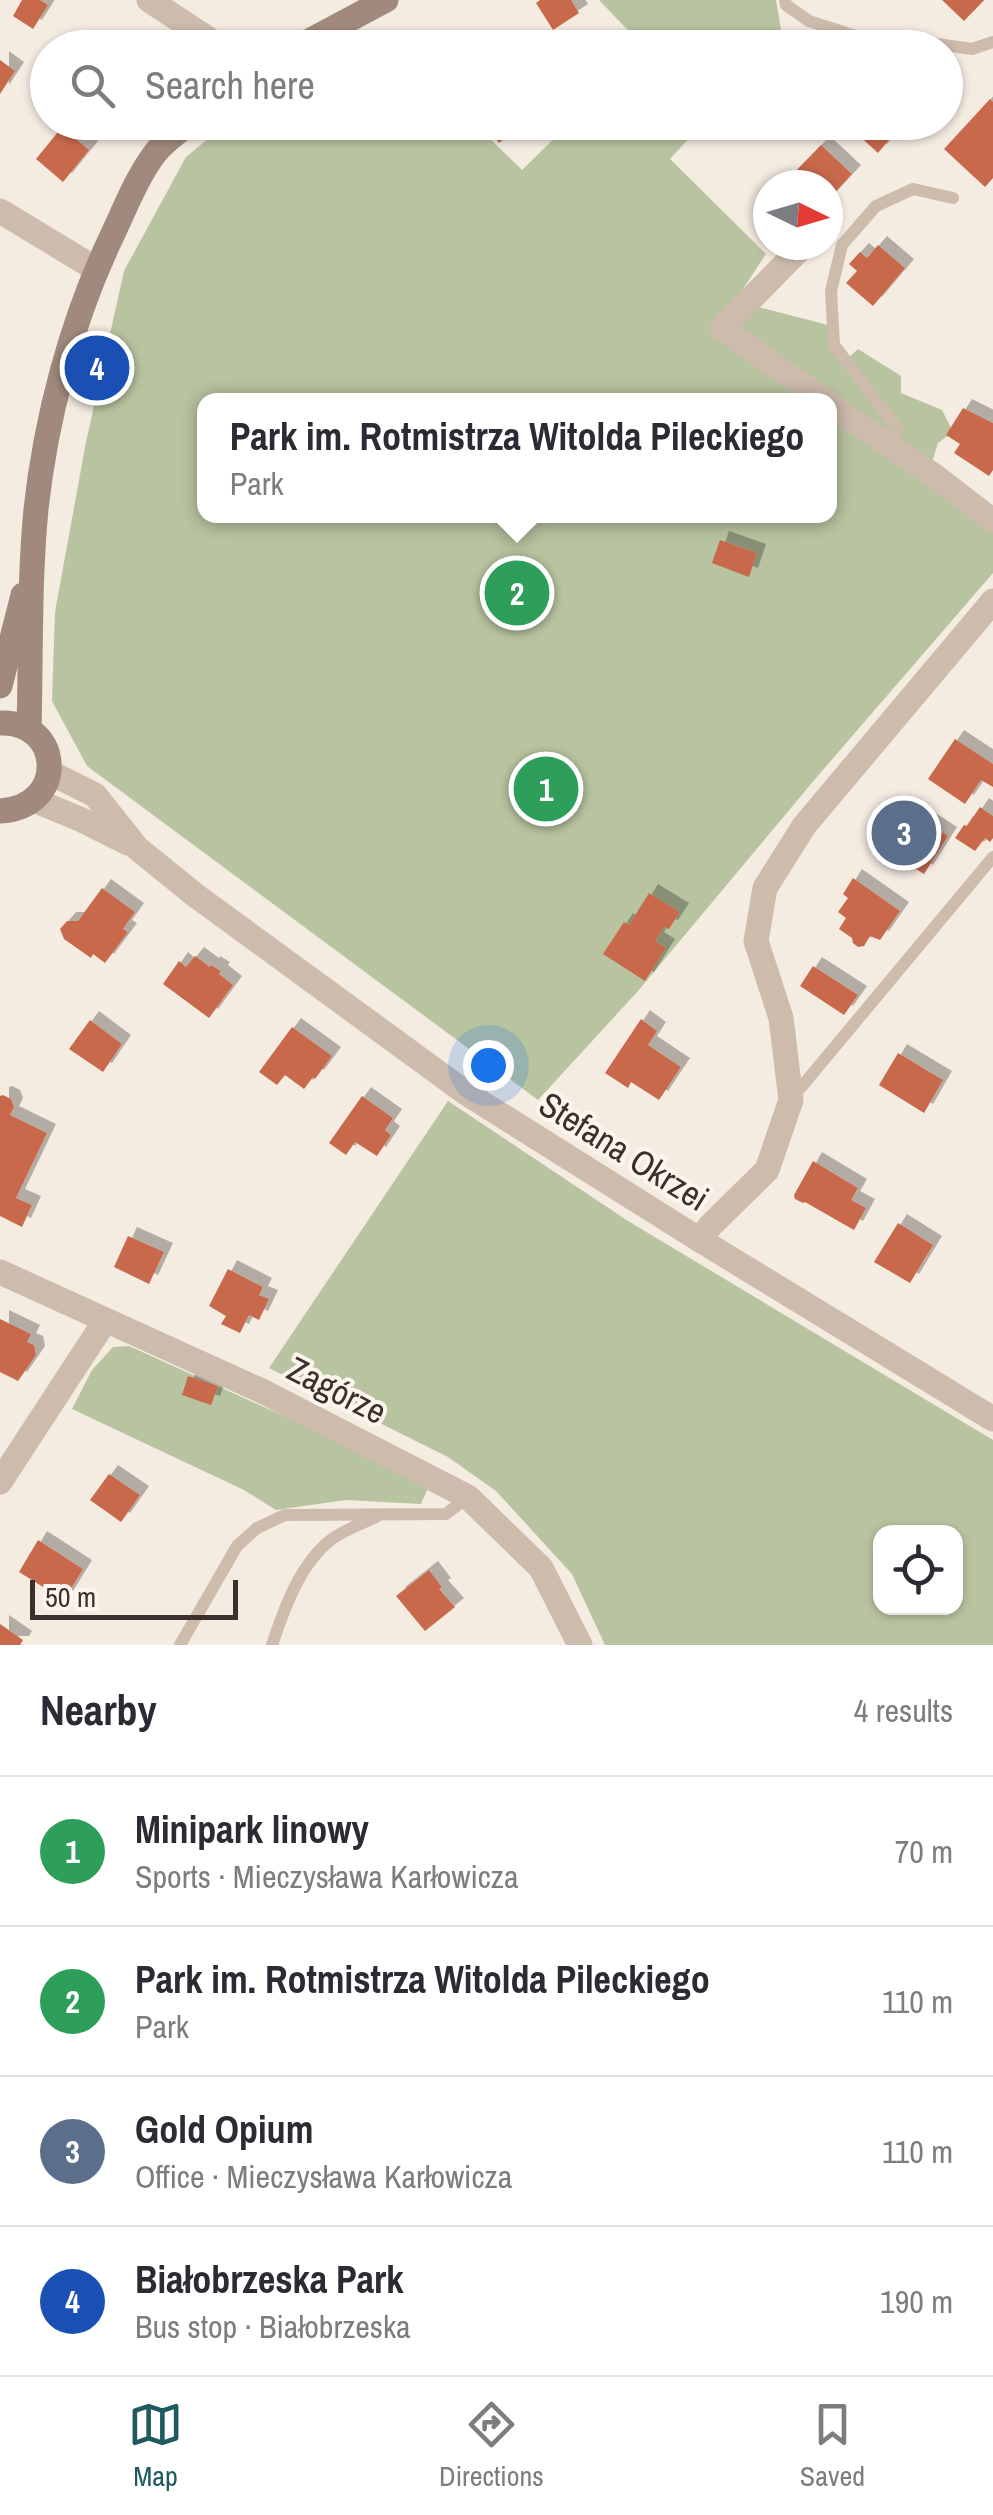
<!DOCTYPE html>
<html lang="en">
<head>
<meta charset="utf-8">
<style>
  :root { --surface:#fff; --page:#f2f2f3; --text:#2b2b33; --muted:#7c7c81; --line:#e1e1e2; --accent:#1f5a5e }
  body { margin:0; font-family:"Archivo Narrow",sans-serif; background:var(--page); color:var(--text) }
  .controls { position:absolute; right:30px; bottom:30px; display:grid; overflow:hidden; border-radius:20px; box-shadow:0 2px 8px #0004 }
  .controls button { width:90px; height:90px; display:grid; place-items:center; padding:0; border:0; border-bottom:2px solid var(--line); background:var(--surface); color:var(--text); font:50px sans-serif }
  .compass { position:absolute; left:753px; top:170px; width:90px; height:90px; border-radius:50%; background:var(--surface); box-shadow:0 2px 8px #0004; rotate:95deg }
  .scale { position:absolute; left:30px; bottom:25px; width:208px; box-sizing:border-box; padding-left:10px; border:5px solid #3b302b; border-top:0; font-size:28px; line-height:35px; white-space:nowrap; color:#3b302b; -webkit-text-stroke:8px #fbf5ee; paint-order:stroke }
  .you { position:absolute; left:488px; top:1065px; width:35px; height:35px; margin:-25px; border:8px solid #fff; border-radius:50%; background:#1a73e8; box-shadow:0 0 0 15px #1a73e833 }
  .badge { display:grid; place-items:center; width:65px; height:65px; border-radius:50%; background:var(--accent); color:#fff; font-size:32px; font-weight:700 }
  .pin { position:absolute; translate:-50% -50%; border:5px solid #fff; box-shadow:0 2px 10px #0006 }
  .popup { position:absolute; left:197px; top:393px; width:640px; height:130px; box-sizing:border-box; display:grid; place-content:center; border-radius:20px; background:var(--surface); filter:drop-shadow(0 2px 8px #0005); font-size:32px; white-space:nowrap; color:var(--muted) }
  .popup b { font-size:38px; color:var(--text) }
  .popup::after { content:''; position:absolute; left:50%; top:100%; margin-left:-20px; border:20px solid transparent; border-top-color:var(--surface) }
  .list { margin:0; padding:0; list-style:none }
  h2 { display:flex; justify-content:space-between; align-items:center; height:130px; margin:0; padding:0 40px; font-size:42px }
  h2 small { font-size:32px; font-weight:400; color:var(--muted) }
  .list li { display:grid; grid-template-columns:65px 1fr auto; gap:30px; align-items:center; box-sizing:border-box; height:150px; padding:0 40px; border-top:2px solid var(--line) }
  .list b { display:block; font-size:38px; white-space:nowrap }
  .list p { margin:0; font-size:32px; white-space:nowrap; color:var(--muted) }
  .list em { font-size:32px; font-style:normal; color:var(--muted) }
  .icon { flex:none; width:55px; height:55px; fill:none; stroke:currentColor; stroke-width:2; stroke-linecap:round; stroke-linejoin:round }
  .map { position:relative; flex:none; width:993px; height:1645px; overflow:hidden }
  .search { position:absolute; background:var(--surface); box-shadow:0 2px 8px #0004; left:30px; right:30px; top:30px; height:110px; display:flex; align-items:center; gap:25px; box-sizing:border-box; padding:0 35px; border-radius:55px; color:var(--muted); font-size:38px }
  .sheet { height:730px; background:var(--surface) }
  nav { display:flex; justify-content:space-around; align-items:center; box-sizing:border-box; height:140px; border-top:2px solid var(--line); background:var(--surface); font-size:28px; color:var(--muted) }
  nav a { display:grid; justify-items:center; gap:5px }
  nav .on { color:var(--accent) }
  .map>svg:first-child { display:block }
  .green { fill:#b8c4a0; fill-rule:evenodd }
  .building { fill:#c8694b; filter:url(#shadow) }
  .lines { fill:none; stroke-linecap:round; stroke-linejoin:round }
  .lane { stroke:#cdbbac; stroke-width:12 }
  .street { stroke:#cdbbac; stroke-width:25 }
  .secondary { stroke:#a18a7d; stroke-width:25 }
  .labels { text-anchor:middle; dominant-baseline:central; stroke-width:8; stroke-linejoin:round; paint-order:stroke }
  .street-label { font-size:35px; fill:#3b302b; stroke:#fbf5ee }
</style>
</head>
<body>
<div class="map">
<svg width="993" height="1645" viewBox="0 0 993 1645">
  <defs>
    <filter id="shadow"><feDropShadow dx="9" dy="-9" stdDeviation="0" flood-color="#0004"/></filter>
  </defs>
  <rect width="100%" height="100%" fill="#f4ebe1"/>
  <!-- green -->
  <g class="green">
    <path d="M599,0h177l6,36 -11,11h-127z"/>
    <path d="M227,123h247l48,47 48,-47h133l-33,36 96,95 -31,47 101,26 7,36 15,-14 43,27v17l41,17 11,22 -15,11 -10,32 65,52v46l-177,205 -178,213 -100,109 -451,-334 -35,-65 3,-89 31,-170 38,-171 62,-114zM205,400h625v116h-625z"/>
    <path d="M448,1101l180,120 365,219v205h-388l-33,-71 -76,-83 -48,-34 -179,-89zM880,1532h76v76h-76z"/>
    <path d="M129,1346l276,125 23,17 -7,16 -75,-4 -70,10 -32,-20 -172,-81 20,-39 21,-23z"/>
  </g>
  <!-- building -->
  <g class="building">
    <path d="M22,0h18l8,5 -15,24 -20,-13z"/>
    <path d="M540,0h31l8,13 -26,17 -17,-27z"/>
    <path d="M942,0h42l-20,21z"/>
    <path d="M0,60l15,11 -15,23z"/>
    <path d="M990,99l3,3v76l-8,9 -41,-38z"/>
    <path d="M483,122h42l-26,21z"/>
    <path d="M844,122h60l-26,31z"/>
    <path d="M62,127l27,23 -26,32 -27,-23z"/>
    <path d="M821,145l31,29 -24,26v-15h-29l-9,-8z"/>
    <path d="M878,245l27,23 -32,38 -27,-23 11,-12 -8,-7 11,-12 7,6z"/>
    <path d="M963,408l30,15v47l-4,6 -35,-23 6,-9 -14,-9z"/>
    <path d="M720,540l37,13 -8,24 -37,-14z"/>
    <path d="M955,739l38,25v23l-12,-7 -16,24 -37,-25z"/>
    <path d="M980,807l13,9v22l-3,4 -5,-4 -10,13 -20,-13 9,-13 3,1z"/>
    <path d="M908,810l40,26 -24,38 -41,-26z"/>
    <path d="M853,878l47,33 -20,29 -10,-4 -6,10 -6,1 -5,-4 -1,-5 -13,-9 7,-11 -8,-6 10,-14 -5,-4z"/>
    <path d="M102,888l33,24 -12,17 5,3 -23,31 -12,-9 -2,4 -27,-19 -4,-10 7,-8h11z"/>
    <path d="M649,893l31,19 -11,17 -5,-2 -9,14 11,7 -21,33 -42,-27 21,-32 5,3z"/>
    <path d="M195,956l15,11 1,-2 10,6 -2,3 14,11 -24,33 -46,-34 16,-23 7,6z"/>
    <path d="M813,966l45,29 -14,20 -44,-29z"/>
    <path d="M641,1019l16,12 -9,14 33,22 -22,33 -28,-18 -3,6 -23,-15z"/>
    <path d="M90,1020l32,24 -19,28 -34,-23z"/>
    <path d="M292,1027l40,29 -17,23 -2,-2 -9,12 -19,-14 -8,10 -18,-13z"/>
    <path d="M898,1053l45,27 -19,33 -45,-28z"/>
    <path d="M3,1095l8,4 3,8 -4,8 37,18 -31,65 16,7 -10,22 -22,-11v-120z"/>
    <path d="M362,1096l31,22 -8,12 6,5 -14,21 -22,-14 -9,13 -17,-12z"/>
    <path d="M813,1161l45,27 -7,12 15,8 -12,22 -49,-28 -2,1 -8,-4 -1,-4z"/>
    <path d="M898,1223l35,22 -23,38 -36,-21z"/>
    <path d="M128,1236l36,16 -15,32 -35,-17z"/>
    <path d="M228,1269l35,18 -4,8 10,4 -10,21 -10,-5 -9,18 -19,-9 5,-8 -17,-10z"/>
    <path d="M0,1319l31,15 -4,8 7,3 2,10 -18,26 -18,-9z"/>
    <path d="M188,1376l30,10 -7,19 -29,-10z"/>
    <path d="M109,1474l31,21 -19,27 -31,-22z"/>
    <path d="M38,1540l45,29 -19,31 -45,-28z"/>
    <path d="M429,1570l13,17 -3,2 16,18 -30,24 -29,-35z"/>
    <path d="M0,1624l23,16 -3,5h-20z"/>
  </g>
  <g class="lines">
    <!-- lane -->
    <g class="lane">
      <path d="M785,0l1,5 23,16 53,17 54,3 56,8 21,-7"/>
      <path d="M894,449l3,-21 -63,-83 -3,-54 11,-46 34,-39 37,-17 40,9"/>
      <path d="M793,1097l200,-240"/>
      <path d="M180,1645l57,-99 20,-18 28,-13 161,-1 22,-17"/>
      <path d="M272,1645c12,-36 28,-82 60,-106 12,-9 29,-15 44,-22"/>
    </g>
    <!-- street -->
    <g class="street">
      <path d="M149,0l73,48"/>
      <path d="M0,211l96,58"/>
      <path d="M801,248l-79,80 101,72"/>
      <path d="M830,405l103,70 60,46"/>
      <path d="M49,772l46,23 42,53 58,47 271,198 234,147 293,179"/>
      <path d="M34,800l48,20 46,23"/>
      <path d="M700,1240l10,-14 57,-56 24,-70 -10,-82 -25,-77 9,-53 39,-62 189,-225"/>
      <path d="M0,1272l264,120 204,105 73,71 39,77"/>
      <path d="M0,1482l105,-161"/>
    </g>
    <!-- secondary -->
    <g class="secondary">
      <path d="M296,48l90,-48"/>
      <path d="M0,686l23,-91"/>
      <path d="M0,723c62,-3 69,84 0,88"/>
      <path d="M29,729c2,-73 0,-147 7,-220 10,-91 35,-186 74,-269 14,-29 26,-62 46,-88 9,-11 23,-20 34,-30"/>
    </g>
  </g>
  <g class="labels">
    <!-- street labels -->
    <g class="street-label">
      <text transform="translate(624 1151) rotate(32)">Stefana Okrzei</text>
      <text transform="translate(337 1390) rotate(27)">Zagórze</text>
    </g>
  </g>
</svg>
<div class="controls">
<button><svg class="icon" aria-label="locate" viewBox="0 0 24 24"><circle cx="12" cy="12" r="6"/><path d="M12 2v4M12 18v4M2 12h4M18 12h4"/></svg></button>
</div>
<svg class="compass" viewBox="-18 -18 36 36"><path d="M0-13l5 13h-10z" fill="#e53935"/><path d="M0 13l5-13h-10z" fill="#7c7c81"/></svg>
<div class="scale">50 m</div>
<div class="you"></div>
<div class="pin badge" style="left:546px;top:789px;background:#2e9e5b">1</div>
<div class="pin badge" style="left:517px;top:593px;background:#2e9e5b">2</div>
<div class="popup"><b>Park im. Rotmistrza Witolda Pileckiego</b>Park</div>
<div class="pin badge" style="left:904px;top:833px;background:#5c6f8a">3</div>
<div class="pin badge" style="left:97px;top:368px;background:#1a4fb4">4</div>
<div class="search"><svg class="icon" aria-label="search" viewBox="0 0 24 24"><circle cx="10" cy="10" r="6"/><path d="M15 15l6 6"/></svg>Search here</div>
</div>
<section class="sheet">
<h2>Nearby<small>4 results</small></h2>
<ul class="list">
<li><span class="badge" style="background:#2e9e5b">1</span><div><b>Minipark linowy</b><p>Sports · Mieczysława Karłowicza</p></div><em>70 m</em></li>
<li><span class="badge" style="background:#2e9e5b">2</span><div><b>Park im. Rotmistrza Witolda Pileckiego</b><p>Park</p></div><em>110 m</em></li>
<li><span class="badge" style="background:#5c6f8a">3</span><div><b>Gold Opium</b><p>Office · Mieczysława Karłowicza</p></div><em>110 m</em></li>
<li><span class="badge" style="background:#1a4fb4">4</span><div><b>Białobrzeska Park</b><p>Bus stop · Białobrzeska</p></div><em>190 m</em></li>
</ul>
</section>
<nav>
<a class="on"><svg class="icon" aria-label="map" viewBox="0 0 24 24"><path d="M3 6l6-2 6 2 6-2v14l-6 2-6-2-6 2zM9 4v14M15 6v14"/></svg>Map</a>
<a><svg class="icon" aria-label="directions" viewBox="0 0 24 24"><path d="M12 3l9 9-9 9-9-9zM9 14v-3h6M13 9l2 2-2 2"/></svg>Directions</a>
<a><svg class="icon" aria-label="saved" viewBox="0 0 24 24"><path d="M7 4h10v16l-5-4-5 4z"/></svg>Saved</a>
</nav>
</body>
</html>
